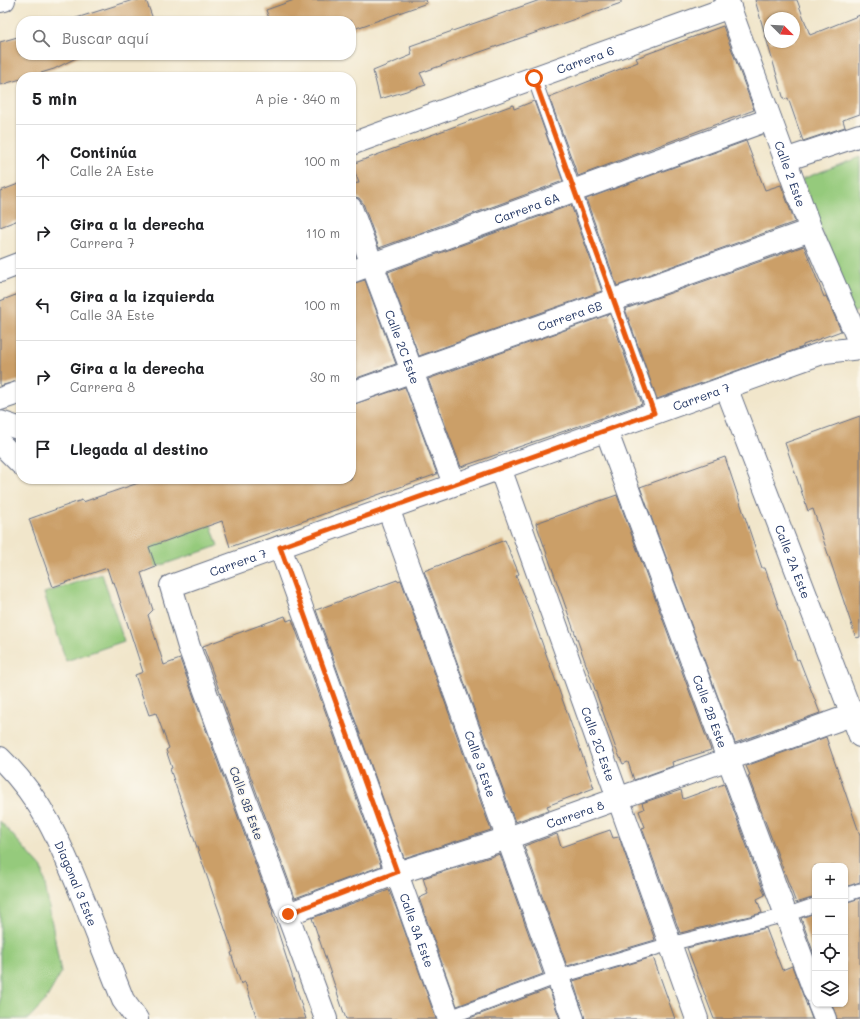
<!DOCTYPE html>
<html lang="es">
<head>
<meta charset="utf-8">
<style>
  :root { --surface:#fff; --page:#f2f2f2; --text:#202124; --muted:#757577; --line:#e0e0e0 }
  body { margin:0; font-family:Mali,sans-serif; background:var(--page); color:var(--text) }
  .controls { position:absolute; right:12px; bottom:12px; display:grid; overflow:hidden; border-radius:8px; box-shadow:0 1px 3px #0004 }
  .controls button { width:36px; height:36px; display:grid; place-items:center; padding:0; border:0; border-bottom:1px solid var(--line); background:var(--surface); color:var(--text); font:20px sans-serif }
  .compass { position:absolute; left:764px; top:12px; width:36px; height:36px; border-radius:50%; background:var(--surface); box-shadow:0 1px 3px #0004; rotate:114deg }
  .stop { position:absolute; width:12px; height:12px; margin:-9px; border:3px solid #ea580c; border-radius:50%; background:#fff }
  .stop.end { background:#ea580c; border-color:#fff; box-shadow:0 1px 4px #0008 }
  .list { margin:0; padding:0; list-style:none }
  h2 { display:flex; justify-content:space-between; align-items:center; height:52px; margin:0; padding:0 16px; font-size:17px }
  h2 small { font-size:13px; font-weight:400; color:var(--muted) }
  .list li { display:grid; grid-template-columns:26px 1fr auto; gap:12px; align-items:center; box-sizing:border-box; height:72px; padding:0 16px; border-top:1px solid var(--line) }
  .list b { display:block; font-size:15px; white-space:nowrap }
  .list p { margin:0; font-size:13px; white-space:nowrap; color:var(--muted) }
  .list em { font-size:13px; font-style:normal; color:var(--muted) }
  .icon { flex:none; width:22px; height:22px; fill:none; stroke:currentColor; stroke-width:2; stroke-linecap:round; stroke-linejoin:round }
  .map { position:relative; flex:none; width:860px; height:1019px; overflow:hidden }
  .search { position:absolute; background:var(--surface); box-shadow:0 1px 3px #0004; left:16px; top:16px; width:340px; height:44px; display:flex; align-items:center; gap:10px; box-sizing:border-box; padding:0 14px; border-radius:16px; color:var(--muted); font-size:15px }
  .panel { position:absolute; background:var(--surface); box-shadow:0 1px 3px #0004; left:16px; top:72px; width:340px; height:412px; border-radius:16px }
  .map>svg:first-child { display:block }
  .green { fill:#95ca7c; stroke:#587c6d }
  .building { fill:#cb9f68; fill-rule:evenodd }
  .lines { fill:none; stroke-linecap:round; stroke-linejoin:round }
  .service-casing { stroke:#666f84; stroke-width:15 }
  .minor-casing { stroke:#666f84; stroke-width:24 }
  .service { stroke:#fff; stroke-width:13 }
  .minor { stroke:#fff; stroke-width:22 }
  .route { stroke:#ea580c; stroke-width:5 }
  .labels { text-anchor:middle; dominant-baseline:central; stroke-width:3; stroke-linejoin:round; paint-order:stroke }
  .street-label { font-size:12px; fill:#1b2f5e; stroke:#fbf7ec }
</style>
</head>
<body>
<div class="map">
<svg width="860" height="1019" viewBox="0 0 860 1019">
  <rect width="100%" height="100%" fill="#fbf7ec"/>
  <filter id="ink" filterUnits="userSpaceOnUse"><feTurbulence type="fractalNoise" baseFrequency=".025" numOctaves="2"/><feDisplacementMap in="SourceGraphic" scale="8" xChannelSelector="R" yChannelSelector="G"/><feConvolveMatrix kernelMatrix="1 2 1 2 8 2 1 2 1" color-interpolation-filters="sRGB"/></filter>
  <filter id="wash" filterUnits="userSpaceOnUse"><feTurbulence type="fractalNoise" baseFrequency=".012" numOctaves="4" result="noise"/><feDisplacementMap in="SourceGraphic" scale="16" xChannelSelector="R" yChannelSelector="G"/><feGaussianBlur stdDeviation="0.9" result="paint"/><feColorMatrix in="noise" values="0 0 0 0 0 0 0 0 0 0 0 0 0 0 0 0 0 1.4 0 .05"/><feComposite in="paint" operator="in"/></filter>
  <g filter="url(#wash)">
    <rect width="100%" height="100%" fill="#f1e6cb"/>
    <!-- green -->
    <g class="green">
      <path d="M860,157v153l-8,3 -50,-134z"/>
      <path d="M211,525l7,21 -62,21 -7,-20z"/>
      <path d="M102,574l22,67 -58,20 -22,-68z"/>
      <path d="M0,821l42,47 19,105 -16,28 -17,18h-28z"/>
    </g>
    <g id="blocks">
      <!-- building -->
      <g class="building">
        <path d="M133,0h13l7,19 -4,2h-82z"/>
        <path d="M294,0h132l1,3 -76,27v-9h-81l-4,-11z"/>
        <path d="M540,0h81v3l-201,70 6,12 -46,14 -7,-28 39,-16 -2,-9z"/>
        <path d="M755,0h42l13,35 50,-20v99l-17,6 2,7 -42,14 -15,-43 -4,2zM770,18h24v24h-24z"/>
        <path d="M723,26l31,84 -176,66 -29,-79 89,-35 -2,-4z"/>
        <path d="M21,36v19h61l-28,14 -26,8h-7v2l-21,6v-43z"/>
        <path d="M534,101l29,80 -184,67 -16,-45 -4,-5 -8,-2v-12l8,-1 -7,-19 161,-59 1,4z"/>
        <path d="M746,141l19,49 16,-5 14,37 -178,64 -31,-87z"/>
        <path d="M21,183v36l-21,8v-36z"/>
        <path d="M571,205l31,86 -183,65 -31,-84z"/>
        <path d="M351,244l5,13 -5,2z"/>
        <path d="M804,246l20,51 2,-1 15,35 -38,14v2l-146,52 -32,-90z"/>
        <path d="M365,280l31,84 -45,16v-96z"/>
        <path d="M21,293v87l-21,6v-85z"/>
        <path d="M610,314l32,90 -181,63 -33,-88z"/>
        <path d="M405,387l32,87 -207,73 -8,-26 -73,26 7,20 -15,6 12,37 -5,5 16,50 16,-6 93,253 -1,1 34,106h-49l-12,-37 -4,2 -10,-31 2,-1 -63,-183 2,-1 -6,-18 3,-2 -13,-35 -7,2 -14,-40 8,-3 -29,-90 -2,1 -5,-15 -54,19 -24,-68 53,-19 1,2 67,-23h201v-74z"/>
        <path d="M860,416v221l-4,1 -43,-129 -5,2 -23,-68z"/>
        <path d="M725,457l37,111h3l32,92 2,-1 21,54 -85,30 -95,-256z"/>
        <path d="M617,495l94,255 -39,12 1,4 -39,14 -6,-18 -5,2 -7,-15 -80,-226z"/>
        <path d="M505,540l14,34 -3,2 15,36 63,176 -47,18 2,4 -34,12 -91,-251z"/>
        <path d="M397,580v1l4,-1 90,250 -87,28 -88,-248z"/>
        <path d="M285,616l2,5 5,-2 89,247 -86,32 -92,-252z"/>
        <path d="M826,737l34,98v47l-15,5v-21h-30v31l-19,6 -48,-127 2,-1 -4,-9z"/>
        <path d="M724,784l41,111 -8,4 5,14 -82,20 -38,-105 3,-1 -6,-16 5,-2 -2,-6 39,-13 2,9z"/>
        <path d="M610,830l3,8 6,-1 36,103 -88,26 -43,-120 33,-12 4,13z"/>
        <path d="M500,854l43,120 -86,32 -38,-108 9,-4 -5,-16z"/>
        <path d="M389,890l7,17 40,112h-90l-34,-101z"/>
        <path d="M860,898v121h-23l-5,-15h13v-101z"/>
        <path d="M815,913v44l-14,-39z"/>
        <path d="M766,928l16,42 10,-4 20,53h-98l-27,-71z"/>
        <path d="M653,957l22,62h-90l-12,-38z"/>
        <path d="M549,989l11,30h-93z"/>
      </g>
    </g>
  </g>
  <g filter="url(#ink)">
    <use href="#blocks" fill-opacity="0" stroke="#666f84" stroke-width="1"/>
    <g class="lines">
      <defs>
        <g id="service">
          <path d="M534,78l120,335"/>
          <path d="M845,895l15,-5"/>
          <path d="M444,1019l114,-42 112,-33 116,-29 29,-10"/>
        </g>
        <g id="minor">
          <path id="s1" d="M727,0l84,230 49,114"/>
          <path d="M0,1l4,-1"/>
          <path id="s2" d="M351,144l379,-137"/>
          <path d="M785,160l75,-25"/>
          <path id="s3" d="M351,208l103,276"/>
          <path d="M0,271l21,-8"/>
          <path id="s4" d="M351,272l419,-153"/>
          <path id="s5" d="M726,387l134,349"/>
          <path id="s6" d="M351,393l460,-163"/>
          <path d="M0,399l21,-7"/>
          <path d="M0,422l21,7"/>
          <path id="s7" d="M606,430l209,563"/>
          <path d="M0,443l21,21"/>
          <path id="s8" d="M500,468l197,551"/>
          <path id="s9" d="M388,508l185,511"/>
          <path id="s10" d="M280,547l169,472"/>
          <path id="s11" d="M0,758c45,44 61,87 84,143 13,33 26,66 39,99l14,19"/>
          <path id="s12" d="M288,914l109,-41 111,-35 352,-126"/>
          <path d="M819,1004l6,15"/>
          <path id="s13" d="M326,1019l-137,-372 -18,-61 654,-234 35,-4"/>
        </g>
      </defs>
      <!-- service casing -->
      <use href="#service" class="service-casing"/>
      <!-- minor casing -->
      <use href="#minor" class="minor-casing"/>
      <!-- service -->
      <use href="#service" class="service"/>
      <!-- minor -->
      <use href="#minor" class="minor"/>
    </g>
  </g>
  <g class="lines" filter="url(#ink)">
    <!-- route -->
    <path class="route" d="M288,914l109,-42 -117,-325 374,-134 -120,-335"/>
  </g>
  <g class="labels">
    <!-- street labels -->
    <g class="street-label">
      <text stroke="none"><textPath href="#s2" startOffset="249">Carrera 6</textPath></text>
      <text stroke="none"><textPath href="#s1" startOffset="185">Calle 2 Este</textPath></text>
      <text stroke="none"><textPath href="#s4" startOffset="187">Carrera 6A</textPath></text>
      <text stroke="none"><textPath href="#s6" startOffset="232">Carrera 6B</textPath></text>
      <text stroke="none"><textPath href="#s3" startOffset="148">Calle 2C Este</textPath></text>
      <text stroke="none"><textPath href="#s13" startOffset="1023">Carrera 7</textPath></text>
      <text stroke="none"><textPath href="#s5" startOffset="187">Calle 2A Este</textPath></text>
      <text stroke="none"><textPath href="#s13" startOffset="531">Carrera 7</textPath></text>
      <text stroke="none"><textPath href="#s7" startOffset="300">Calle 2B Este</textPath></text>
      <text stroke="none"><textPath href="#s8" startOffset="293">Calle 2C Este</textPath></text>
      <text stroke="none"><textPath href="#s9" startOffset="272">Calle 3 Este</textPath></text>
      <text transform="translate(247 803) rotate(70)">Calle 3B Este</text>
      <text stroke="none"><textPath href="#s12" startOffset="304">Carrera 8</textPath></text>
      <text stroke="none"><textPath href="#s11" startOffset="148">Diagonal 3 Este</textPath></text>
      <text stroke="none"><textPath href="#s10" startOffset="407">Calle 3A Este</textPath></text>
    </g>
  </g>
</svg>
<div class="controls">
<button>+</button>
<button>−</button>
<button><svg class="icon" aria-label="locate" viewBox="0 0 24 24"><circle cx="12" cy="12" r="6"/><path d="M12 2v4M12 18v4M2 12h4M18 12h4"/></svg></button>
<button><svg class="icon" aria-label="layers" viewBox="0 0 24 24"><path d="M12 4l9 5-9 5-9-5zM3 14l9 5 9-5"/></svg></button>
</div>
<svg class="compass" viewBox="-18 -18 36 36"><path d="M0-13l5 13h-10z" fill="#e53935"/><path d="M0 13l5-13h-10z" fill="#757577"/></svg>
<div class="stop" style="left:534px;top:78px"></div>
<div class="stop end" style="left:288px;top:914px"></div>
<div class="search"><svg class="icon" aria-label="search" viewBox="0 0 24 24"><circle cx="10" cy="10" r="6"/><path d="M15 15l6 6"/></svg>Buscar aquí</div>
<section class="panel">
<h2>5 min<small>A pie · 340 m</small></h2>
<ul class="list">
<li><svg class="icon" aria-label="ahead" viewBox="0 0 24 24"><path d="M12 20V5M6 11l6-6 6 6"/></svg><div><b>Continúa</b><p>Calle 2A Este</p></div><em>100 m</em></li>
<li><svg class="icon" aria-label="right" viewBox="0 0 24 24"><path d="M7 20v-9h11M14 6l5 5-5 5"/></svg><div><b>Gira a la derecha</b><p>Carrera 7</p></div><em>110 m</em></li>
<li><svg class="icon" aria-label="left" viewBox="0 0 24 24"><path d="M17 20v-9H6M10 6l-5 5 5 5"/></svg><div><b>Gira a la izquierda</b><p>Calle 3A Este</p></div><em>100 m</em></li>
<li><svg class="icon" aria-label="right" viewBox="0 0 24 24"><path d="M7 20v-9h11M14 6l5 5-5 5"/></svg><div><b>Gira a la derecha</b><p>Carrera 8</p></div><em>30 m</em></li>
<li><svg class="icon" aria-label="arrive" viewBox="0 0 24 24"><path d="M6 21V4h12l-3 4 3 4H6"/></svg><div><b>Llegada al destino</b></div></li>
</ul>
</section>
</div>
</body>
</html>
